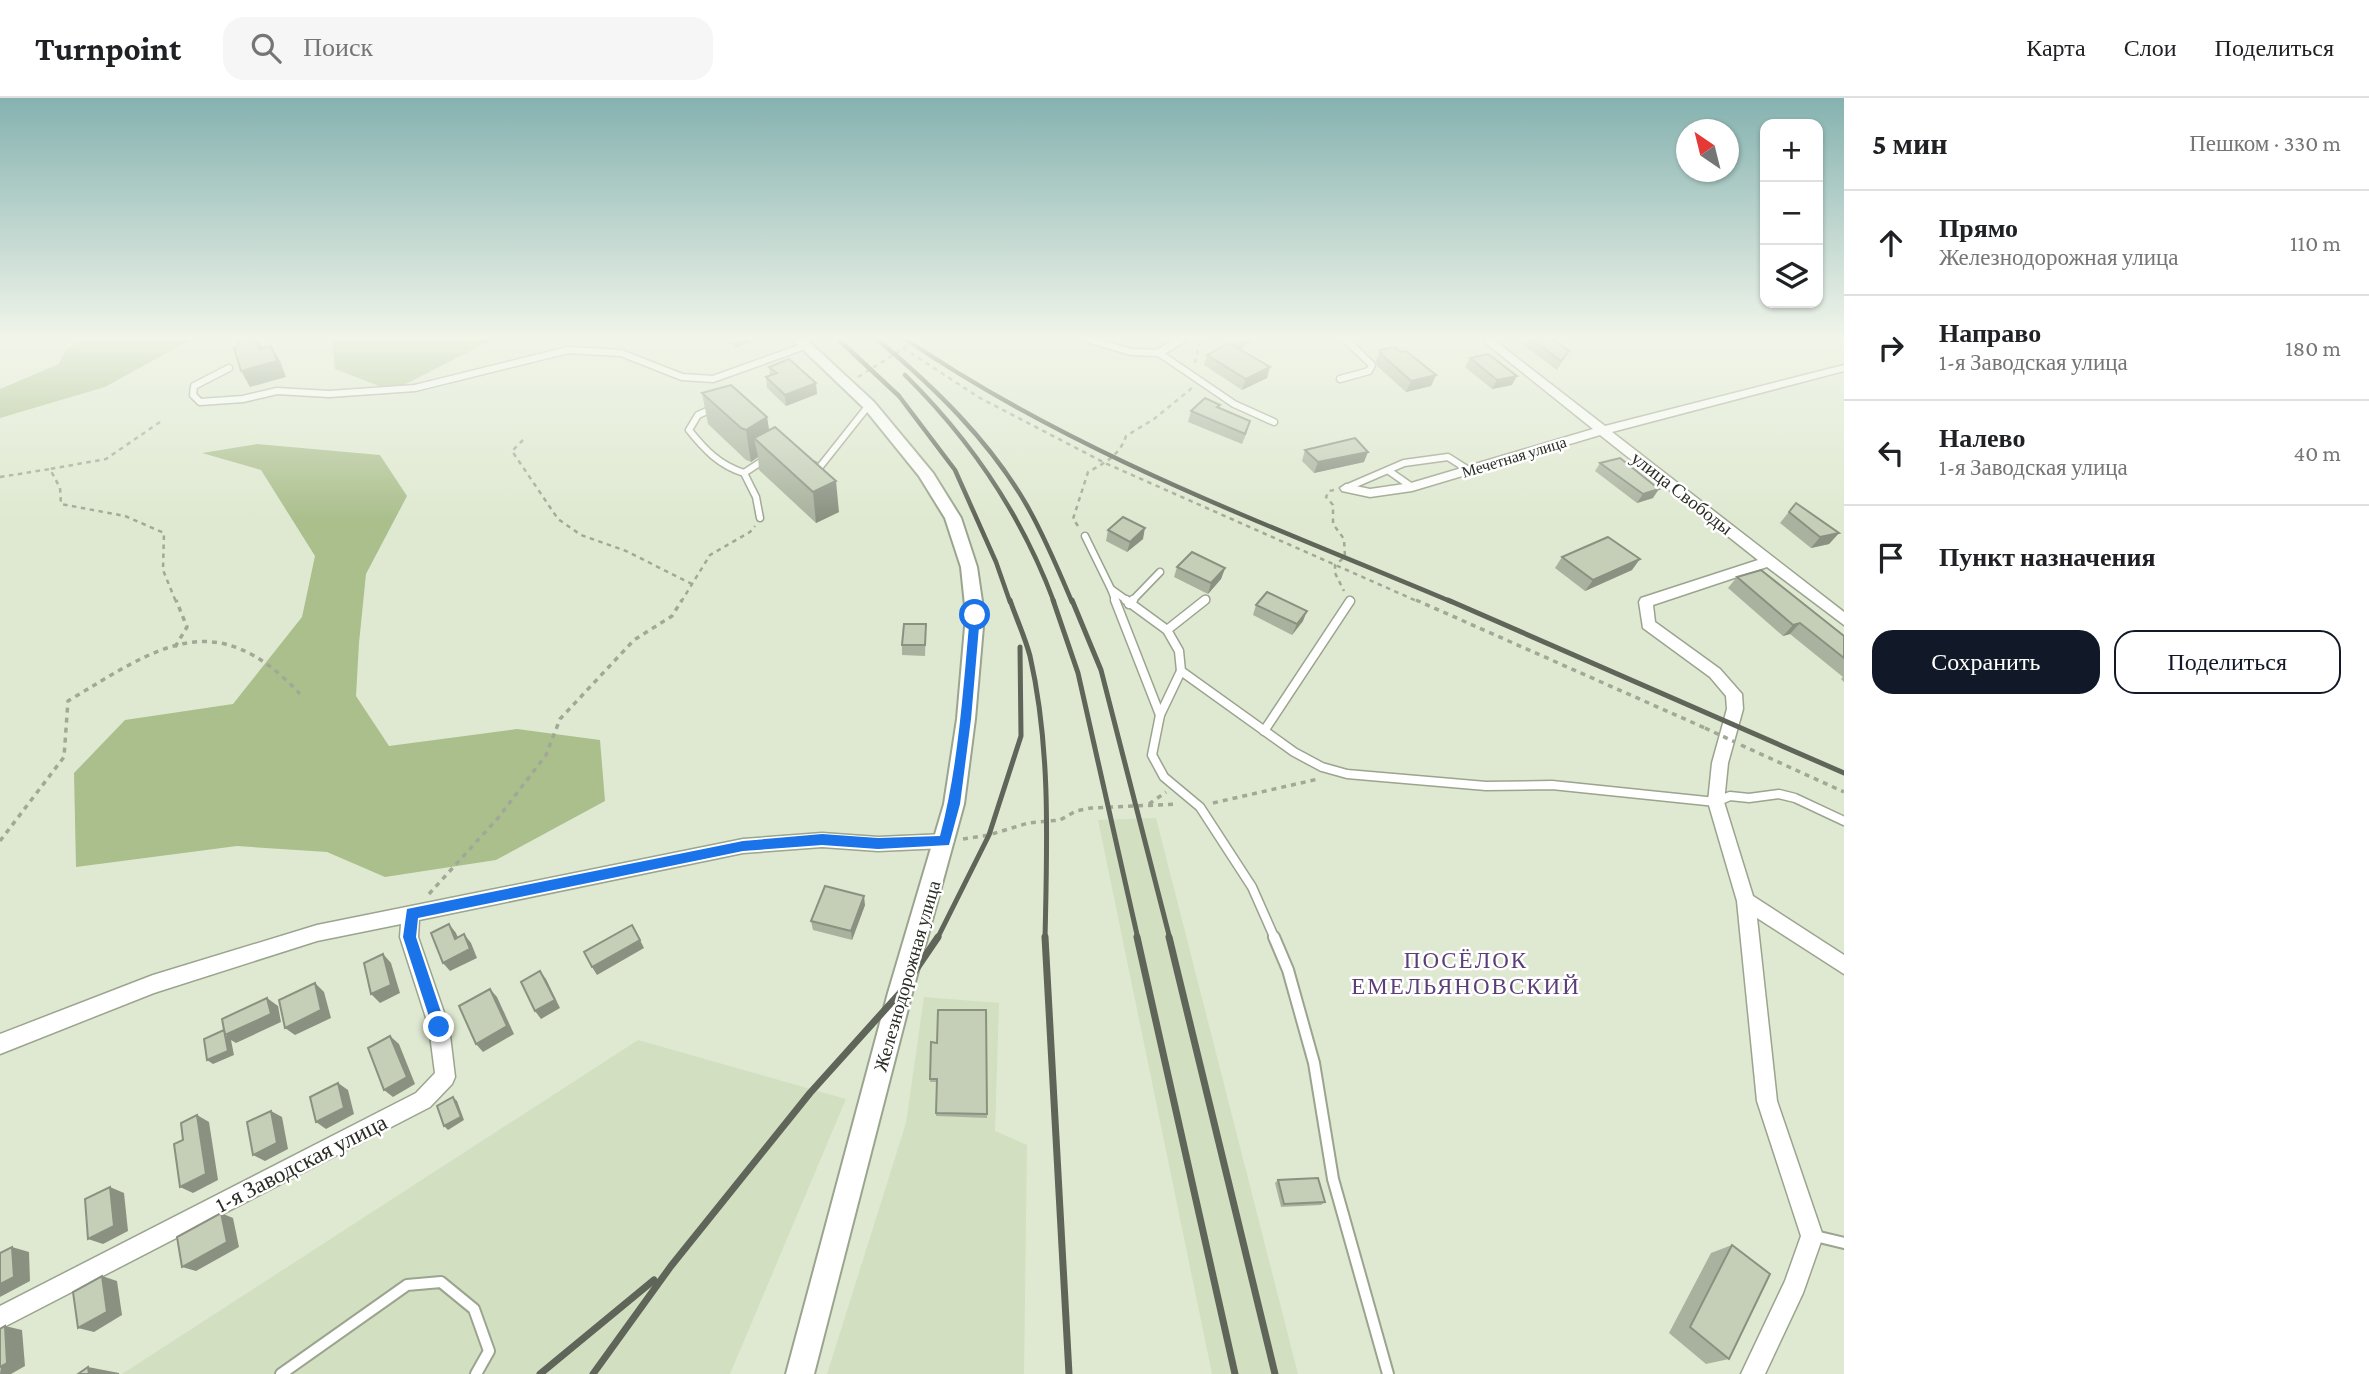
<!DOCTYPE html>
<html lang="ru">
<head>
<meta charset="utf-8">
<style>
  :root { --surface:#fff; --page:#f6f6f6; --text:#202124; --muted:#757577; --line:#e0e0e0; --accent:#111827 }
  body { margin:0; font-family:"Crimson Pro",serif; background:var(--page); color:var(--text) }
  .controls { position:absolute; right:21px; top:21px; display:grid; overflow:hidden; border-radius:14px; box-shadow:0 2px 5px #0004 }
  .controls button { width:63px; height:63px; display:grid; place-items:center; padding:0; border:0; border-bottom:2px solid var(--line); background:var(--surface); color:var(--text); font:35px sans-serif }
  .compass { position:absolute; left:1676px; top:21px; width:63px; height:63px; border-radius:50%; background:var(--surface); box-shadow:0 2px 5px #0004; rotate:325deg }
  .stop { position:absolute; width:21px; height:21px; margin:-16px; border:5px solid #1a73e8; border-radius:50%; background:#fff }
  .stop.end { background:#1a73e8; border-color:#fff; box-shadow:0 2px 7px #0008 }
  .list { margin:0; padding:0; list-style:none }
  h2 { display:flex; justify-content:space-between; align-items:center; height:91px; margin:0; padding:0 28px; font-size:30px }
  h2 small { font-size:23px; font-weight:400; color:var(--muted) }
  .list li { display:grid; grid-template-columns:46px 1fr auto; gap:21px; align-items:center; box-sizing:border-box; height:105px; padding:0 28px; border-top:2px solid var(--line) }
  .list b { display:block; font-size:26px; white-space:nowrap }
  .list p { margin:0; font-size:23px; white-space:nowrap; color:var(--muted) }
  .list em { font-size:23px; font-style:normal; color:var(--muted) }
  .actions { display:flex; gap:14px; padding:21px 28px }
  .actions a { flex:1; padding:16px 0; border:2px solid var(--accent); border-radius:21px; text-align:center; font-size:24px; color:var(--accent) }
  .actions .main { background:var(--accent); color:#fff }
  .icon { flex:none; width:38px; height:38px; fill:none; stroke:currentColor; stroke-width:2; stroke-linecap:round; stroke-linejoin:round }
  .map { position:relative; flex:none; width:1844px; height:1276px; overflow:hidden }
  header { display:flex; align-items:center; gap:42px; box-sizing:border-box; height:98px; padding:0 35px; background:var(--surface); border-bottom:2px solid var(--line) }
  header strong { font-size:33px }
  nav { display:flex; gap:38px; margin-inline-start:auto; font-size:24px }
  .search { width:490px; height:63px; background:var(--page); display:flex; align-items:center; gap:18px; box-sizing:border-box; padding:0 24px; border-radius:21px; color:var(--muted); font-size:26px }
  main { display:flex }
  aside { flex:1; background:var(--surface) }
  .map>svg:first-child { display:block }
  .built { fill:#d2dfc0 }
  .green { fill:#abbf8d }
  .lines { fill:none; stroke-linecap:round; stroke-linejoin:round }
  .service-far2-casing { stroke:#9ba48e; stroke-width:9 }
  .service-far1-casing { stroke:#9ba48e; stroke-width:11 }
  .service-casing { stroke:#9ba48e; stroke-width:14 }
  .minor-casing { stroke:#9ba48e; stroke-width:3 }
  .tertiary-casing { stroke:#9ba48e; stroke-width:4 }
  .path-far1 { stroke:#a1a996; stroke-width:2.5; stroke-dasharray:4.5 4.5; stroke-linecap:butt }
  .path { stroke:#a1a996; stroke-width:3.5; stroke-dasharray:5 5; stroke-linecap:butt }
  .service-far2 { stroke:#fff; stroke-width:6 }
  .service-far1 { stroke:#fff; stroke-width:8 }
  .service { stroke:#fff; stroke-width:10 }
  .minor { fill:#fff; fill-rule:evenodd }
  .tertiary { fill:#fff; fill-rule:evenodd }
  .rail-far2 { stroke:#5f6558; stroke-width:4.5 }
  .rail-far1 { stroke:#5f6558; stroke-width:5 }
  .rail { stroke:#5f6558; stroke-width:7 }
  .path-bridge { stroke:#a1a996; stroke-width:3.5; stroke-dasharray:5 5; stroke-linecap:butt }
  .wall { fill:#a9b29e }
  .shaded-wall { fill:#8a9181 }
  .building { fill:#c5cfb8; stroke:#8a9181; stroke-width:2 }
  .route { fill:#1a73e8 }
  .labels { text-anchor:middle; dominant-baseline:central; stroke-width:5; stroke-linejoin:round; paint-order:stroke }
  .far-street-label { font-size:16px; fill:#292d24; stroke:#fff }
  .street-label { font-size:19px; fill:#292d24; stroke:#fff }
  .quarter-label { font-size:23px; letter-spacing:2px; fill:#5b3d79; stroke:#fff }
  .near-street-label { font-size:23px; fill:#292d24; stroke:#fff }
</style>
</head>
<body>
<header>
<strong>Turnpoint</strong>
<div class="search"><svg class="icon" aria-label="search" viewBox="0 0 24 24"><circle cx="10" cy="10" r="6"/><path d="M15 15l6 6"/></svg>Поиск</div>
<nav><a>Карта</a><a>Слои</a><a>Поделиться</a></nav>
</header>
<main>
<div class="map">
<svg width="1844" height="1276" viewBox="0 0 1844 1276">
  <rect width="100%" height="100%" fill="#dfe9d1"/>
  <!-- built -->
  <g class="built">
    <path d="M1156,720l142,556h-86l-114,-554z"/>
    <path d="M924,899l75,6 -4,128 32,14 -3,229h-197l79,-251z"/>
    <path d="M638,942l208,59 -116,275h-608z"/>
  </g>
  <!-- green -->
  <g class="green">
    <path d="M84,242h114l-15,4 -78,43 -105,31v-29l59,-25 7,-15z"/>
    <path d="M332,242h160l-100,51 -57,-22z"/>
    <path d="M257,346l123,11 27,41 -41,78 -7,69 -3,53 33,50 128,-17 83,11 5,61 -109,59 -111,17 -58,-25 -90,-6 -161,21 -2,-94 51,-53 108,-16 69,-87 13,-61 -54,-86 -59,-17z"/>
  </g>
  <g class="lines">
    <defs>
      <g id="service-far2">
        <path d="M1091,242l40,12 28,1 75,51 40,18"/>
        <path d="M229,270l-35,18 -1,9 7,7 43,-3 34,-8 52,3 86,-6 153,-38 53,3 61,24 31,2 92,-33"/>
        <path d="M1340,281l29,-8 3,-6 -26,-25"/>
        <path d="M716,309l-18,8 -9,15c16,20 30,35 55,43l12,24 4,21"/>
        <path d="M814,367l5,3 50,-63"/>
        <path d="M1389,373l23,16"/>
        <path d="M744,375l23,-15"/>
        <path d="M1346,390l58,-25 44,-6 22,14"/>
        <path d="M1085,438l26,53 18,13"/>
        <path d="M1111,491l5,13"/>
        <path d="M1131,504l29,-30"/>
        <path d="M1202,504l4,-3"/>
      </g>
      <g id="service-far1">
        <path d="M1115,502l45,115"/>
        <path d="M1126,502l41,30"/>
        <path d="M1205,502l-38,30 12,21 2,20 113,81 28,15 25,7 139,12 66,-1 164,17 14,-6 19,2 30,-4 16,4 49,23"/>
        <path d="M1129,506l4,-4"/>
        <path d="M1181,573l-21,44 -8,40 12,22 36,30 52,80 23,52"/>
        <path d="M1264,633l86,-130"/>
      </g>
      <g id="service">
        <path d="M1274,839l14,33 26,93 19,116 55,195"/>
        <path d="M1815,1138l29,7"/>
        <path d="M281,1276l126,-89 34,-3 33,27 15,42 -13,23"/>
      </g>
      <g id="minor">
        <path d="M1173,242h14l-24,15h-8v-4z"/>
        <path d="M1482,242h12l111,86 239,-61v6l-232,61 232,180v13l-77,-58 -114,38 2,17 65,47 22,25 1,15 -15,54 -4,39 29,94 91,59v19l-87,-56 20,183 46,135 -20,57 -38,81h-24l44,-93 16,-45 -44,-135 -20,-200 -29,-99 4,-39 15,-54 -1,-13 -16,-19 -67,-49 -4,-26 2,-4 117,-38 -158,-125 -188,56 -42,6 -28,-6 -2,-3 6,-4 24,5 41,-6 182,-54z"/>
        <path d="M822,735l56,4 67,-3 6,2 3,5 -3,5 -6,2 -67,3 -56,-4 -79,6 -324,67 -1,17 31,90 6,50 -3,7 -22,23 -430,222v-23l416,-213 19,-20 -6,-46 -29,-90 1,-13 -84,17 -163,52 -154,61v-20l153,-59 164,-50 426,-86z"/>
      </g>
      <path id="tertiary" d="M793,242h14l67,62 59,71 28,45 16,49 7,48 -9,104 -11,85 -52,189 -98,381h-28l102,-381 56,-189 13,-85 9,-104 -5,-48 -16,-49 -26,-42 -55,-68z"/>
    </defs>
    <!-- service-far2 casing -->
    <use href="#service-far2" class="service-far2-casing"/>
    <!-- service-far1 casing -->
    <use href="#service-far1" class="service-far1-casing"/>
    <!-- service casing -->
    <use href="#service" class="service-casing"/>
    <!-- minor casing -->
    <use href="#minor" class="minor-casing"/>
    <!-- tertiary casing -->
    <use href="#tertiary" class="tertiary-casing"/>
    <!-- path-far1 -->
    <g class="path-far1">
      <path d="M903,250l77,50 125,65 314,139"/>
      <path d="M1195,265l5,-23"/>
      <path d="M858,279l59,-37"/>
      <path d="M160,324l-54,37 -56,10 10,19 1,16 64,12 39,17 -1,37 13,32"/>
      <path d="M523,342l-11,11 46,68 23,16 45,16 66,33"/>
      <path d="M0,379l50,-8"/>
      <path d="M1334,392l-5,1 -3,6 7,8v19l11,15 1,18 -10,8v8l9,18"/>
      <path d="M1078,428l-5,-7 15,-47c17,-9 32,-17 38,-36l28,-17 38,-31"/>
      <path d="M681,504l29,-47 40,-23 5,-6"/>
    </g>
    <!-- path -->
    <g class="path">
      <path d="M1416,502l289,128"/>
      <path d="M175,549l12,-20 -11,-27"/>
      <path d="M1741,647l103,47"/>
      <path d="M1213,705l105,-24"/>
      <path d="M1149,706l17,-12"/>
      <path d="M963,741l26,-4 39,-12 32,-3 16,-9 15,-3 87,-4"/>
      <path d="M0,743l64,-84 4,-56c90,-54 147,-98 232,-7"/>
      <path d="M429,796l69,-76 48,-63 14,-36 74,-79 38,-24 10,-16"/>
    </g>
    <!-- service-far2 -->
    <use href="#service-far2" class="service-far2"/>
    <!-- service-far1 -->
    <use href="#service-far1" class="service-far1"/>
    <!-- service -->
    <use href="#service" class="service"/>
    <!-- minor -->
    <use href="#minor" class="minor"/>
    <!-- tertiary -->
    <use href="#tertiary" class="tertiary"/>
    <!-- rail-far2 -->
    <g class="rail-far2">
      <path d="M839,242l60,56 56,74 41,92 14,40"/>
      <path d="M878,242c56,47 111,100 148,164 18,31 32,65 46,98"/>
      <path d="M907,242c169,115 358,183 545,262"/>
      <path d="M905,277c65,64 117,141 149,227"/>
    </g>
    <!-- rail-far1 -->
    <g class="rail-far1">
      <path d="M1010,502c6,18 15,37 20,56 21,92 17,189 15,283"/>
      <path d="M1053,502l25,73 60,266"/>
      <path d="M1072,502l29,70 69,269"/>
      <path d="M1448,502l396,173"/>
      <path d="M937,841l52,-104 32,-99 -1,-89"/>
    </g>
    <!-- rail -->
    <g class="rail">
      <path d="M1045,839l24,437"/>
      <path d="M1137,839l98,437"/>
      <path d="M1169,839l106,437"/>
      <path d="M540,1276l114,-94"/>
      <path d="M593,1276l78,-108 139,-173 90,-100 38,-56"/>
    </g>
    <!-- path-bridge -->
    <path class="path-bridge" d="M1705,630l30,14"/>
  </g>
  <!-- wall -->
  <g class="wall">
    <path d="M726,242h25v2l-16,6z"/>
    <path d="M1224,242h29l-13,9 27,29 -25,12 -38,-25 3,-10 22,-12z"/>
    <path d="M1517,242h38l14,11 -12,19z"/>
    <path d="M1380,252l20,2 36,23 -5,11 -25,6 -29,-26 -1,-5z"/>
    <path d="M1470,260l42,27 -20,4 -27,-22z"/>
    <path d="M769,269l48,27 -31,12 -19,-18 -1,-11 4,-1z"/>
    <path d="M702,295l65,24 2,13 70,82 -23,11 -57,-53 -1,-13 -7,5 -5,-2 -38,-36z"/>
    <path d="M1219,310l28,24 -5,12 -54,-22 3,-11z"/>
    <path d="M1305,352l59,12 -50,11 -12,-12z"/>
    <path d="M1600,365l53,35 -16,5 -42,-32z"/>
    <path d="M1796,405l43,30 -10,11 -18,4 -31,-25z"/>
    <path d="M1108,432l35,9 -16,13 -21,-11z"/>
    <path d="M1562,459l70,13 -47,21 -30,-23z"/>
    <path d="M1177,469l48,1 -4,11 -13,15 -34,-17z"/>
    <path d="M1737,479l107,59v46l-3,-3 2,-2 -53,-43 -7,2 -55,-48z"/>
    <path d="M1256,507l47,16 -11,14 -39,-20z"/>
    <path d="M926,526l-1,32 -23,-1v-10z"/>
    <path d="M865,807l-13,35 -39,-10 -2,-9z"/>
    <path d="M931,944l56,72v4l-51,-2 1,-34h-7z"/>
    <path d="M1278,1082l47,22 -4,3 -40,2 -6,-24z"/>
    <path d="M1732,1147l-3,114 -23,5 -37,-31 42,-80z"/>
  </g>
  <!-- shaded-wall -->
  <g class="shaded-wall">
    <path d="M256,242h4l8,24 3,-18 9,15 6,16 -36,10 -9,-16 18,-22z"/>
    <path d="M734,242h17v2l-16,6z"/>
    <path d="M1242,242h11l-13,9z"/>
    <path d="M1270,269l-3,11 -25,12 4,-11z"/>
    <path d="M1436,277l-5,11 -25,6 5,-11z"/>
    <path d="M1517,278l-5,9 -20,4 5,-9z"/>
    <path d="M816,285l1,11 -31,12 -1,-11z"/>
    <path d="M767,319l5,32 -18,-11 4,19 -7,5 -5,-32z"/>
    <path d="M1368,354l-4,10 -50,11 4,-11z"/>
    <path d="M836,383l3,31 -23,11 -3,-31z"/>
    <path d="M1659,391l-6,9 -16,5 6,-9z"/>
    <path d="M1145,430l-2,11 -16,13 3,-10z"/>
    <path d="M1839,435l-10,11 -18,4 9,-11z"/>
    <path d="M1640,461l-8,11 -47,21 8,-11z"/>
    <path d="M1225,470l-4,11 -13,15 3,-11z"/>
    <path d="M1307,513l-4,10 -11,14 5,-11z"/>
    <path d="M1800,525l-10,11 -7,2 10,-11z"/>
    <path d="M864,798l1,9 -13,35 -1,-9z"/>
    <path d="M449,826l7,9 6,15 -7,-9z"/>
    <path d="M464,836l7,9 6,15 -27,13 -7,-8z"/>
    <path d="M640,842l4,8 -47,27 -5,-8z"/>
    <path d="M383,856l8,9 9,30 -20,10 -9,-9z"/>
    <path d="M540,873l6,8 14,29 -19,11 -6,-8z"/>
    <path d="M315,885l9,9 7,26 -36,17 -10,-7z"/>
    <path d="M490,891l7,8 17,37 -31,18 -7,-8z"/>
    <path d="M267,900l11,8 3,16 -45,21 -5,-3 3,15 -21,9 -6,-4 19,-24z"/>
    <path d="M390,938l9,8 16,40 -22,13 -9,-7z"/>
    <path d="M338,985l10,7 6,24 -28,15 -10,-7z"/>
    <path d="M453,999l4,4 7,19 -16,10 -4,-4z"/>
    <path d="M271,1013l11,6 6,32 -23,12 -12,-6z"/>
    <path d="M197,1017l12,7 9,58 -25,13 -13,-6z"/>
    <path d="M110,1089l14,6 4,38 -25,13 -15,-5z"/>
    <path d="M221,1115l12,5 6,29 -43,24 -14,-4z"/>
    <path d="M12,1149l17,5 1,29 -30,16v-13z"/>
    <path d="M102,1178l15,5 5,34 -28,17 -16,-4z"/>
    <path d="M5,1228l17,4 3,36 -14,8h-11z"/>
    <path d="M88,1269l31,6v1h-30z"/>
  </g>
  <!-- building -->
  <g class="building">
    <path d="M240,242h16l3,9 12,-3 6,15 -36,10 -7,-23 3,-1z"/>
    <path d="M1533,242h22l14,11 -8,10z"/>
    <path d="M1229,245l41,24 -24,12 -39,-24z"/>
    <path d="M1395,249l5,5 6,-1 30,24 -25,6 -29,-26 -2,-5z"/>
    <path d="M1488,256l29,22 -20,4 -27,-22z"/>
    <path d="M789,261l27,24 -31,12 -19,-18 11,-4 -8,-6z"/>
    <path d="M731,287l36,32 -21,13 -5,-2 -39,-35z"/>
    <path d="M1205,300l15,7 -3,2 33,14 -5,13 -54,-23z"/>
    <path d="M775,329l61,54 -23,11 -59,-54z"/>
    <path d="M1355,340l13,14 -50,10 -13,-12z"/>
    <path d="M1620,360l39,31 -16,5 -43,-31z"/>
    <path d="M1796,405l43,30 -19,4 -31,-25z"/>
    <path d="M1123,419l22,11 -15,14 -22,-12z"/>
    <path d="M1608,439l32,22 -47,21 -31,-23z"/>
    <path d="M1192,454l33,16 -14,15 -34,-16z"/>
    <path d="M1761,472l83,66v22l-44,-35 -7,2 -56,-48z"/>
    <path d="M1267,494l40,19 -10,13 -41,-19z"/>
    <path d="M904,526h22l-1,21h-23z"/>
    <path d="M825,788l39,10 -13,35 -40,-10z"/>
    <path d="M449,826l6,15 9,-5 6,15 -27,14 -12,-30z"/>
    <path d="M632,827l8,15 -48,27 -8,-15z"/>
    <path d="M383,856l8,31 -20,9 -7,-31z"/>
    <path d="M540,873l15,29 -20,11 -14,-29z"/>
    <path d="M315,885l6,27 -36,18 -6,-28z"/>
    <path d="M490,891l17,37 -31,18 -17,-38z"/>
    <path d="M267,900l4,16 -46,21 -3,-16z"/>
    <path d="M938,912h48l1,104 -51,-1 1,-34h-7l1,-37 6,1z"/>
    <path d="M224,932l4,21 -21,9 -3,-21z"/>
    <path d="M390,938l17,41 -23,13 -16,-42z"/>
    <path d="M338,985l6,25 -28,14 -6,-25z"/>
    <path d="M453,999l8,20 -17,9 -7,-20z"/>
    <path d="M271,1013l6,32 -24,12 -6,-33z"/>
    <path d="M197,1017l9,59 -26,13 -6,-43 9,-4 -2,-17z"/>
    <path d="M1318,1080l7,24 -41,2 -6,-24z"/>
    <path d="M110,1089l4,39 -26,13 -3,-40z"/>
    <path d="M221,1115l6,29 -45,25 -5,-30z"/>
    <path d="M1732,1147l38,29 -41,85 -39,-32z"/>
    <path d="M12,1149l2,30 -14,7v-31z"/>
    <path d="M102,1178l5,36 -29,16 -5,-36z"/>
    <path d="M5,1228l2,37 -7,4v-38z"/>
    <path d="M88,1269l1,7h-11z"/>
  </g>
  <!-- sky -->
  <linearGradient id="sky" x2="0" y2="1"><stop stop-color="#85b2b0"/><stop offset="0.57" stop-color="#f1f5ea"/><stop offset="1" stop-color="#f1f5ea" stop-opacity="0"/></linearGradient>
  <rect width="1844" height="421" fill="url(#sky)"/>
  <!-- route -->
  <path class="route" d="M975,513l5,4 -9,104 -11,85 -11,41 -71,4 -56,-4 -79,6 -325,67 -2,19 30,90 -2,5h-10l-31,-95 4,-28 336,-68 79,-7 56,4 62,-2c19,-72 23,-147 30,-221z"/>
  <g class="labels">
    <!-- far-street labels -->
    <g class="far-street-label">
      <text transform="translate(1514 359) rotate(-17)">Мечетная улица</text>
    </g>
    <!-- street labels -->
    <g class="street-label">
      <text transform="translate(1682 395) rotate(38)">улица Свободы</text>
      <text transform="translate(907 878) rotate(-74)">Железнодорожная улица</text>
    </g>
    <!-- quarter labels -->
    <g class="quarter-label">
      <text x="1466" y="862">ПОСЁЛОК<tspan x="1466" dy="26">ЕМЕЛЬЯНОВСКИЙ</tspan></text>
    </g>
    <!-- near-street labels -->
    <g class="near-street-label">
      <text transform="translate(301 1065) rotate(-27)">1-я Заводская улица</text>
    </g>
  </g>
</svg>
<div class="controls">
<button>+</button>
<button>−</button>
<button><svg class="icon" aria-label="layers" viewBox="0 0 24 24"><path d="M12 4l9 5-9 5-9-5zM3 14l9 5 9-5"/></svg></button>
</div>
<svg class="compass" viewBox="-18 -18 36 36"><path d="M0-13l5 13h-10z" fill="#e53935"/><path d="M0 13l5-13h-10z" fill="#757577"/></svg>
<div class="stop" style="left:975px;top:517px"></div>
<div class="stop end" style="left:439px;top:929px"></div>
</div>
<aside>
<h2>5 мин<small>Пешком · 330 m</small></h2>
<ul class="list">
<li><svg class="icon" aria-label="ahead" viewBox="0 0 24 24"><path d="M12 20V5M6 11l6-6 6 6"/></svg><div><b>Прямо</b><p>Железнодорожная улица</p></div><em>110 m</em></li>
<li><svg class="icon" aria-label="right" viewBox="0 0 24 24"><path d="M7 20v-9h11M14 6l5 5-5 5"/></svg><div><b>Направо</b><p>1-я Заводская улица</p></div><em>180 m</em></li>
<li><svg class="icon" aria-label="left" viewBox="0 0 24 24"><path d="M17 20v-9H6M10 6l-5 5 5 5"/></svg><div><b>Налево</b><p>1-я Заводская улица</p></div><em>40 m</em></li>
<li><svg class="icon" aria-label="arrive" viewBox="0 0 24 24"><path d="M6 21V4h12l-3 4 3 4H6"/></svg><div><b>Пункт назначения</b></div></li>
</ul>
<div class="actions"><a class="main">Сохранить</a><a>Поделиться</a></div>
</aside>
</main>
</body>
</html>
